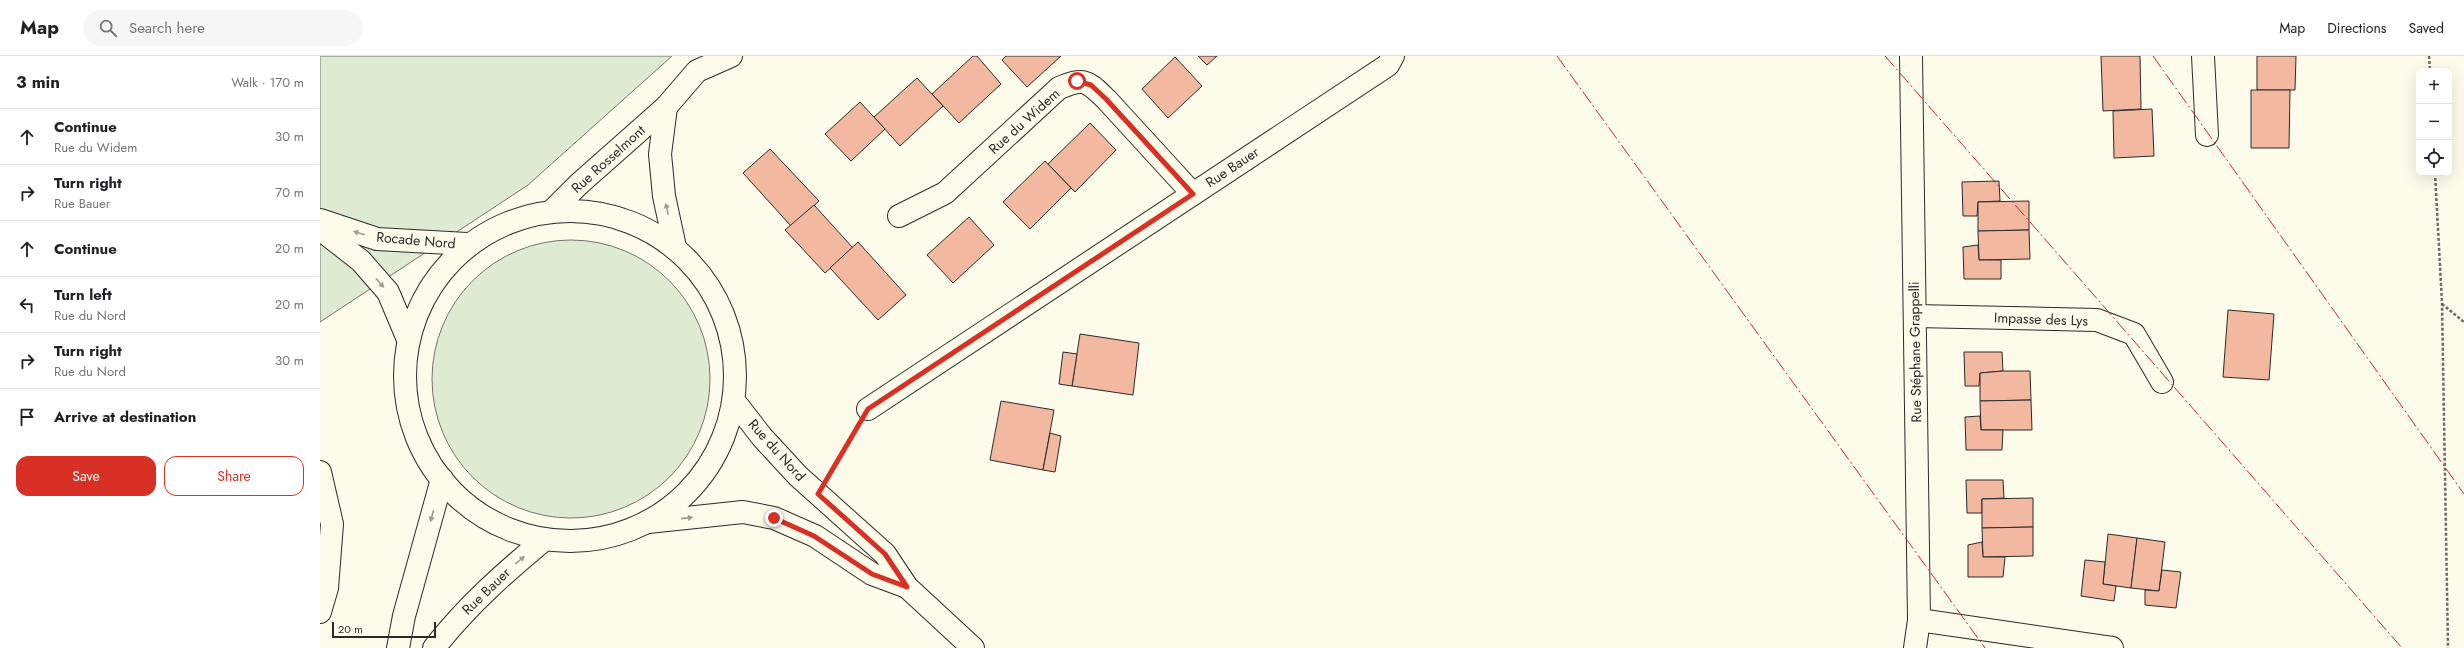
<!DOCTYPE html>
<html lang="en">
<head>
<meta charset="utf-8">
<style>
  :root { --surface:#fff; --page:#f6f6f6; --text:#202124; --muted:#757577; --line:#e0e0e0; --accent:#d93025 }
  body { margin:0; font-family:Jost,sans-serif; background:var(--page); color:var(--text) }
  .controls { position:absolute; right:12px; top:12px; display:grid; overflow:hidden; border-radius:8px; box-shadow:0 4px 16px #0002 }
  .controls button { width:36px; height:36px; display:grid; place-items:center; padding:0; border:0; border-bottom:1px solid var(--line); background:var(--surface); color:var(--text); font:20px sans-serif }
  .scale { position:absolute; left:12px; bottom:10px; width:104px; box-sizing:border-box; padding-left:4px; border:2px solid #2b2b2b; border-top:0; font-size:11px; line-height:14px; white-space:nowrap; color:#2b2b2b; -webkit-text-stroke:3px #fdfbea; paint-order:stroke }
  .stop { position:absolute; width:12px; height:12px; margin:-9px; border:3px solid #d93025; border-radius:50%; background:#fff }
  .stop.end { background:#d93025; border-color:#fff; box-shadow:0 1px 4px #0008 }
  .list { margin:0; padding:0; list-style:none }
  h2 { display:flex; justify-content:space-between; align-items:center; height:52px; margin:0; padding:0 16px; font-size:17px }
  h2 small { font-size:13px; font-weight:400; color:var(--muted) }
  .list li { display:grid; grid-template-columns:26px 1fr auto; gap:12px; align-items:center; box-sizing:border-box; height:56px; padding:0 16px; border-top:1px solid var(--line) }
  .list b { display:block; font-size:15px; white-space:nowrap }
  .list p { margin:0; font-size:13px; white-space:nowrap; color:var(--muted) }
  .list em { font-size:13px; font-style:normal; color:var(--muted) }
  .actions { display:flex; gap:8px; padding:12px 16px }
  .actions a { flex:1; padding:9px 0; border:1px solid var(--accent); border-radius:12px; text-align:center; font-size:14px; color:var(--accent) }
  .actions .main { background:var(--accent); color:#fff }
  .icon { flex:none; width:22px; height:22px; fill:none; stroke:currentColor; stroke-width:2; stroke-linecap:round; stroke-linejoin:round }
  .map { position:relative; flex:none; width:2144px; height:592px; overflow:hidden }
  header { display:flex; align-items:center; gap:24px; box-sizing:border-box; height:56px; padding:0 20px; background:var(--surface); border-bottom:1px solid var(--line) }
  header strong { font-size:19px }
  nav { display:flex; gap:22px; margin-inline-start:auto; font-size:14px }
  .search { width:280px; height:36px; background:var(--page); display:flex; align-items:center; gap:10px; box-sizing:border-box; padding:0 14px; border-radius:22px; color:var(--muted); font-size:15px }
  main { display:flex }
  aside { flex:1; background:var(--surface) }
  .map>svg:first-child { display:block }
  .green { fill:#deebd1; stroke:#74746e }
  .building { fill:#f2b8a0; stroke:#2b2b2b }
  .lines { fill:none; stroke-linecap:round; stroke-linejoin:round }
  .minor-casing { stroke:#2b2b2b; stroke-width:24 }
  .major-casing { stroke:#2b2b2b; stroke-width:24 }
  .path { stroke:#6a6964; stroke-width:2.5; stroke-dasharray:3 2; stroke-linecap:butt }
  .minor { stroke:#fdfbea; stroke-width:22 }
  .major { stroke:#fdfbea; stroke-width:22 }
  .power { stroke:#c62828; stroke-width:1; stroke-dasharray:14 3 2 3; stroke-linecap:butt }
  .oneway { fill:#9e9d94 }
  .route { stroke:#d93025; stroke-width:5 }
  .labels { text-anchor:middle; dominant-baseline:central; stroke-width:3; stroke-linejoin:round; paint-order:stroke }
  .street-label { font-size:14px; fill:#2b2b2b; stroke:#fdfbea }
</style>
</head>
<body>
<header>
<strong>Map</strong>
<div class="search"><svg class="icon" aria-label="search" viewBox="0 0 24 24"><circle cx="10" cy="10" r="6"/><path d="M15 15l6 6"/></svg>Search here</div>
<nav><a>Map</a><a>Directions</a><a>Saved</a></nav>
</header>
<main>
<aside>
<h2>3 min<small>Walk · 170 m</small></h2>
<ul class="list">
<li><svg class="icon" aria-label="ahead" viewBox="0 0 24 24"><path d="M12 20V5M6 11l6-6 6 6"/></svg><div><b>Continue</b><p>Rue du Widem</p></div><em>30 m</em></li>
<li><svg class="icon" aria-label="right" viewBox="0 0 24 24"><path d="M7 20v-9h11M14 6l5 5-5 5"/></svg><div><b>Turn right</b><p>Rue Bauer</p></div><em>70 m</em></li>
<li><svg class="icon" aria-label="ahead" viewBox="0 0 24 24"><path d="M12 20V5M6 11l6-6 6 6"/></svg><div><b>Continue</b></div><em>20 m</em></li>
<li><svg class="icon" aria-label="left" viewBox="0 0 24 24"><path d="M17 20v-9H6M10 6l-5 5 5 5"/></svg><div><b>Turn left</b><p>Rue du Nord</p></div><em>20 m</em></li>
<li><svg class="icon" aria-label="right" viewBox="0 0 24 24"><path d="M7 20v-9h11M14 6l5 5-5 5"/></svg><div><b>Turn right</b><p>Rue du Nord</p></div><em>30 m</em></li>
<li><svg class="icon" aria-label="arrive" viewBox="0 0 24 24"><path d="M6 21V4h12l-3 4 3 4H6"/></svg><div><b>Arrive at destination</b></div></li>
</ul>
<div class="actions"><a class="main">Save</a><a>Share</a></div>
</aside>
<div class="map">
<svg width="2144" height="592" viewBox="0 0 2144 592">
  <rect width="100%" height="100%" fill="#fdfbea"/>
  <!-- green -->
  <g class="green">
    <path d="M0,0h352l-144,129 -208,137z"/>
    <circle cx="251" cy="323" r="139"/>
  </g>
  <!-- building -->
  <g class="building">
    <path d="M653,0h4l24,28 -42,39 -27,-29z"/>
    <path d="M686,0h55l-34,31 -25,-27z"/>
    <path d="M878,0h19l-10,9z"/>
    <path d="M1781,0h39l1,53 -38,2z"/>
    <path d="M1937,0h39l-1,34h-38z"/>
    <path d="M855,1l27,29 -34,32 -26,-29z"/>
    <path d="M597,22l26,28 -43,40 -26,-29z"/>
    <path d="M1931,34h39l-1,58h-38z"/>
    <path d="M540,46l25,27 -34,32 -26,-27z"/>
    <path d="M1832,53l2,47 -40,2 -1,-47z"/>
    <path d="M770,67l26,27 -41,42 -27,-28z"/>
    <path d="M450,93l49,52 -28,25 -48,-53z"/>
    <path d="M725,105l26,27 -41,41 -27,-27z"/>
    <path d="M1679,125l1,20 -22,1 -1,14h-14l-1,-34z"/>
    <path d="M1709,145v29l-51,1v-29z"/>
    <path d="M494,149l39,43 -28,25 -40,-43z"/>
    <path d="M649,161l25,28 -41,38 -26,-28z"/>
    <path d="M1709,174l1,29 -51,1 -1,-29z"/>
    <path d="M538,186l48,53 -28,25 -48,-52z"/>
    <path d="M1658,189l1,15h22v19h-37l-1,-32z"/>
    <path d="M1908,254l46,4 -5,66 -46,-3z"/>
    <path d="M760,278l59,9 -6,52 -61,-9z"/>
    <path d="M743,296l14,2 -5,32 -13,-2z"/>
    <path d="M1644,296h38l1,19 -23,2 -1,13h-14z"/>
    <path d="M1683,315h27l1,29 -51,1v-28z"/>
    <path d="M1711,344l1,30h-51l-1,-29z"/>
    <path d="M681,345l53,9 -11,60 -53,-10z"/>
    <path d="M1660,360l1,14h22l-1,20h-36l-1,-33z"/>
    <path d="M730,377l11,3 -6,36 -12,-2z"/>
    <path d="M1646,424h37l1,18 -22,1v14h-15z"/>
    <path d="M1713,442v29l-51,1v-29z"/>
    <path d="M1713,471v29l-50,1 -1,-29z"/>
    <path d="M1788,478l29,4 -6,50 -28,-4z"/>
    <path d="M1817,482l28,4 -6,49 -28,-3z"/>
    <path d="M1662,486l1,15h22l-2,20h-35v-32z"/>
    <path d="M1765,504l20,2 -2,22 13,2 -2,15 -33,-5z"/>
    <path d="M1842,514l19,2 -5,36 -31,-3v-15l14,1z"/>
  </g>
  <g class="lines">
    <defs>
      <g id="minor">
        <path d="M1591,0l8,564 -4,28"/>
        <path d="M1883,0l4,79"/>
        <path d="M346,51l-6,47 4,42 11,51"/>
        <path d="M231,156l28,-28 87,-77 31,-36 34,-15"/>
        <path d="M579,160l46,-23 114,-105c26,-11 28,-7 47,11l87,95"/>
        <path d="M1595,260l182,4 37,14 28,48"/>
        <path d="M548,353l520,-344 5,-9"/>
        <path d="M0,416l12,52 -5,64 -7,24"/>
        <path d="M1599,564l193,28"/>
        <path d="M78,592l6,-32 38,-137"/>
        <path d="M114,592c33,-42 69,-74 110,-108"/>
      </g>
      <g id="major">
        <circle cx="250" cy="320" r="165"/>
        <path d="M0,164l57,19 90,5"/>
        <path d="M0,173l41,32 27,31 19,45"/>
        <path d="M418,350l24,31 36,39 87,78 22,33 66,61"/>
        <path d="M328,466l95,-10 31,6 41,18 57,38 35,13"/>
      </g>
    </defs>
    <!-- minor casing -->
    <use href="#minor" class="minor-casing"/>
    <!-- major casing -->
    <use href="#major" class="major-casing"/>
    <!-- path -->
    <g class="path">
      <path d="M2109,0l1,15"/>
      <path d="M2115,117l7,130 6,345"/>
      <path d="M2122,248l22,18"/>
      <path d="M513,413l20,-36"/>
    </g>
    <!-- minor -->
    <use href="#minor" class="minor"/>
    <!-- major -->
    <use href="#major" class="major"/>
    <!-- power -->
    <g class="power">
      <path d="M1237,0l428,592"/>
      <path d="M1565,0l517,592"/>
      <path d="M1833,0l311,438"/>
    </g>
  </g>
  <!-- one-way arrows -->
  <defs><path id="oneway-solid" d="M-6-.8H1V-3.2L6.5 0L1 3.2V.8H-6Z"/></defs>
  <g class="oneway">
    <use href="#oneway-solid" transform="translate(347 153) rotate(-102)"/>
    <use href="#oneway-solid" transform="translate(39 177) rotate(-162)"/>
    <use href="#oneway-solid" transform="translate(60 227) rotate(49)"/>
    <use href="#oneway-solid" transform="translate(112 460) rotate(105)"/>
    <use href="#oneway-solid" transform="translate(367 462) rotate(-6)"/>
    <use href="#oneway-solid" transform="translate(200 504) rotate(-39)"/>
  </g>
  <g class="lines">
    <!-- route -->
    <path class="route" d="M454,462l40,18 58,38 35,13 -22,-33 -67,-60 50,-85 325,-215 -87,-95 -15,-14 -14,-4"/>
  </g>
  <g class="labels">
    <!-- street labels -->
    <g class="street-label">
      <text transform="translate(704 65) rotate(-42)">Rue du Widem</text>
      <text transform="translate(288 103) rotate(-42)">Rue Rosselmont</text>
      <text transform="translate(912 111) rotate(-34)">Rue Bauer</text>
      <text transform="translate(96 184) rotate(5)">Rocade Nord</text>
      <text transform="translate(1721 263) rotate(2)">Impasse des Lys</text>
      <text transform="translate(1595 296) rotate(-91)">Rue Stéphane Grappelli</text>
      <text transform="translate(457 394) rotate(48)">Rue du Nord</text>
      <text transform="translate(166 535) rotate(-44)">Rue Bauer</text>
    </g>
  </g>
</svg>
<div class="controls">
<button>+</button>
<button>−</button>
<button><svg class="icon" aria-label="locate" viewBox="0 0 24 24"><circle cx="12" cy="12" r="6"/><path d="M12 2v4M12 18v4M2 12h4M18 12h4"/></svg></button>
</div>
<div class="scale">20 m</div>
<div class="stop" style="left:757px;top:25px"></div>
<div class="stop end" style="left:454px;top:462px"></div>
</div>
</main>
</body>
</html>
